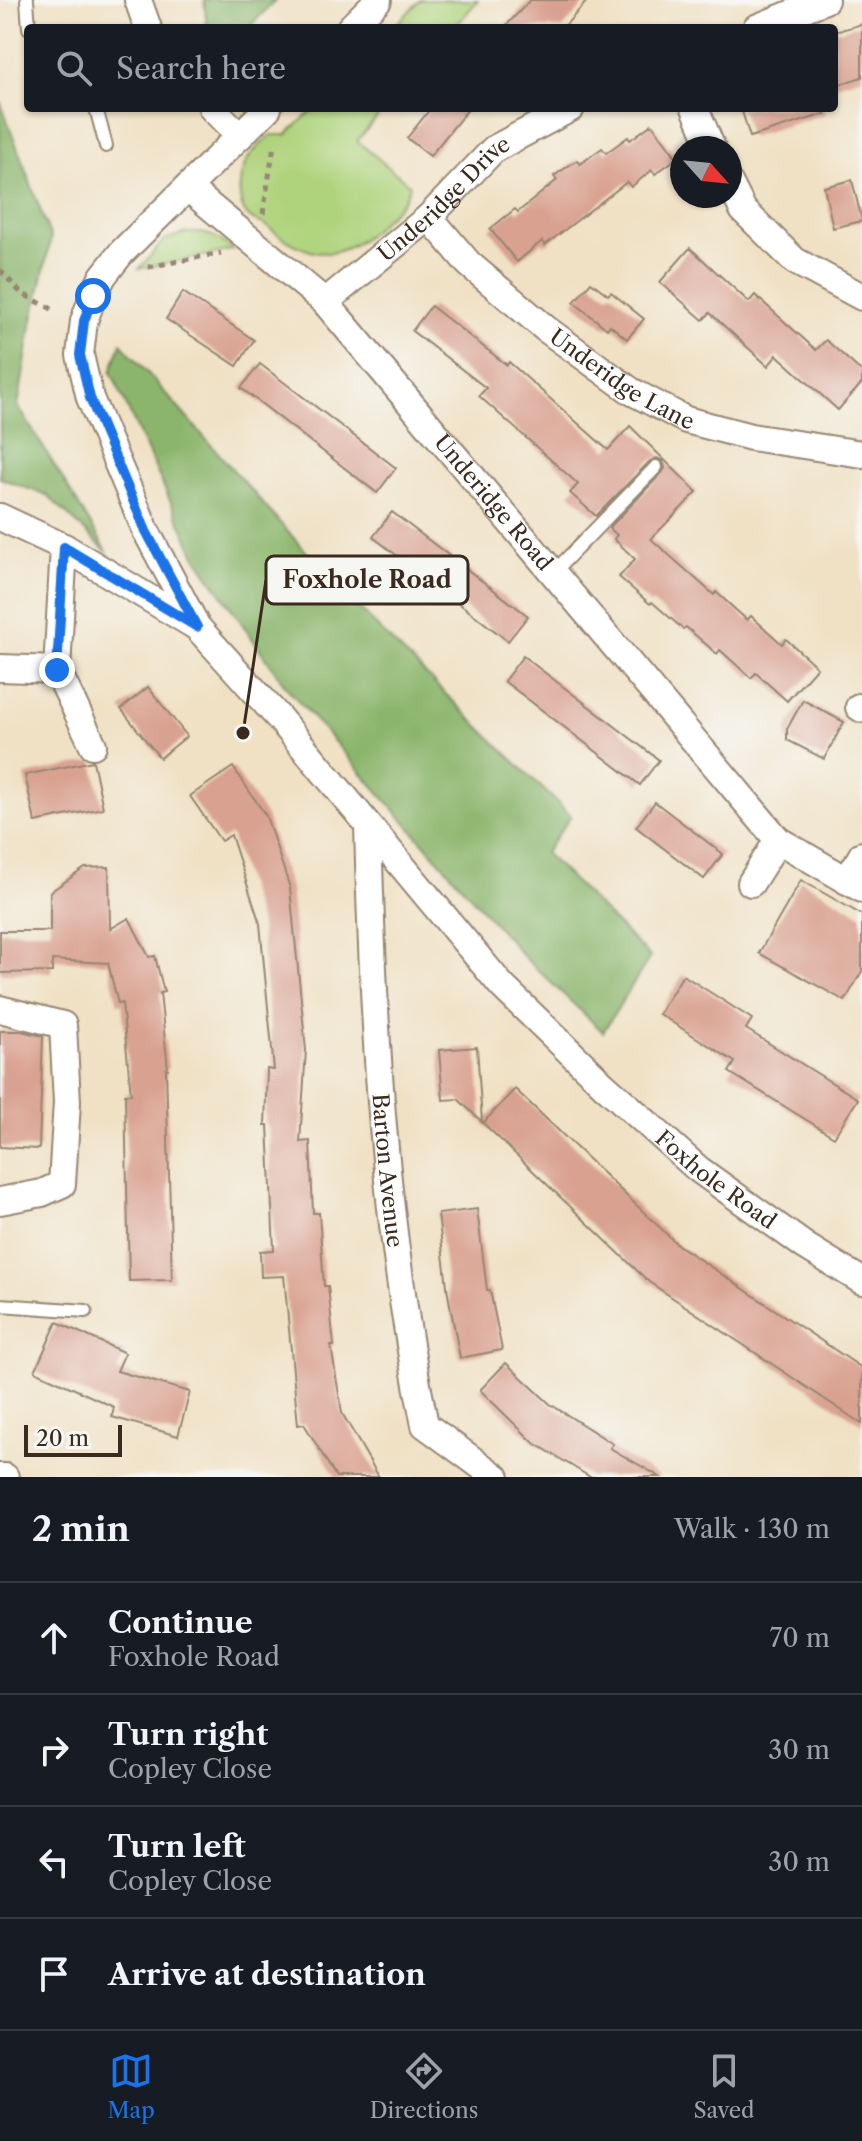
<!DOCTYPE html>
<html lang="en">
<head>
<meta charset="utf-8">
<style>
  :root { --surface:#171b24; --page:#242831; --text:#f1f3f6; --muted:#9ea1a6; --line:#363941; --accent:#1a73e8 }
  body { margin:0; font-family:"Libre Caslon Text",serif; background:var(--page); color:var(--text) }
  .compass { position:absolute; left:670px; top:136px; width:72px; height:72px; border-radius:50%; background:var(--surface); box-shadow:0 2px 6px #0004; rotate:117deg }
  .scale { position:absolute; left:24px; bottom:20px; width:98px; box-sizing:border-box; padding-left:8px; border:4px solid #3b2a1e; border-top:0; font-size:22px; line-height:28px; white-space:nowrap; color:#3b2a1e; -webkit-text-stroke:6px #f6f6f2; paint-order:stroke }
  .stop { position:absolute; width:24px; height:24px; margin:-18px; border:6px solid #1a73e8; border-radius:50%; background:#fff }
  .stop.end { background:#1a73e8; border-color:#fff; box-shadow:0 2px 8px #0008 }
  .list { margin:0; padding:0; list-style:none }
  h2 { display:flex; justify-content:space-between; align-items:center; height:104px; margin:0; padding:0 32px; font-size:34px }
  h2 small { font-size:26px; font-weight:400; color:var(--muted) }
  .list li { display:grid; grid-template-columns:52px 1fr auto; gap:24px; align-items:center; box-sizing:border-box; height:112px; padding:0 32px; border-top:2px solid var(--line) }
  .list b { display:block; font-size:30px; white-space:nowrap }
  .list p { margin:0; font-size:26px; white-space:nowrap; color:var(--muted) }
  .list em { font-size:26px; font-style:normal; color:var(--muted) }
  .icon { flex:none; width:44px; height:44px; fill:none; stroke:currentColor; stroke-width:2; stroke-linecap:round; stroke-linejoin:round }
  .map { position:relative; flex:none; width:862px; height:1477px; overflow:hidden }
  .search { position:absolute; background:var(--surface); box-shadow:0 2px 6px #0004; left:24px; right:24px; top:24px; height:88px; display:flex; align-items:center; gap:20px; box-sizing:border-box; padding:0 28px; border-radius:8px; color:var(--muted); font-size:30px }
  .sheet { height:552px; background:var(--surface) }
  nav { display:flex; justify-content:space-around; align-items:center; box-sizing:border-box; height:112px; border-top:2px solid var(--line); background:var(--surface); font-size:22px; color:var(--muted) }
  nav a { display:grid; justify-items:center; gap:4px }
  nav .on { color:var(--accent) }
  .map>svg:first-child { display:block }
  .green { fill:#afd37c; stroke:#757e4d; stroke-width:2 }
  .forest { fill:#8bb56c; stroke:#637045; stroke-width:2 }
  .building { fill:#d9a190 }
  .lines { fill:none; stroke-linecap:round; stroke-linejoin:round }
  .lane-casing { stroke:#968672; stroke-width:16 }
  .street-casing { stroke:#968672; stroke-width:30 }
  .path { stroke:#968672; stroke-width:5; stroke-dasharray:6 6; stroke-linecap:butt }
  .lane { stroke:#fff; stroke-width:12 }
  .street { stroke:#fff; stroke-width:26 }
  .route { stroke:#1a73e8; stroke-width:10 }
  .labels { text-anchor:middle; dominant-baseline:central; stroke-width:6; stroke-linejoin:round; paint-order:stroke }
  .street-label { font-size:22px; fill:#3b2a1e; stroke:#f6f6f2 }
  .leader { fill:none; stroke:#3b2a1e; stroke-width:3 }
  .callout-dot { fill:#3b2a1e; stroke:#f6f6f2; stroke-width:3 }
  .callout { fill:#f6f6f2; stroke:#3b2a1e; stroke-width:3 }
  .callout-label { font-size:24px; text-anchor:middle; font-weight:bold; fill:#3b2a1e }
</style>
</head>
<body>
<div class="map">
<svg width="862" height="1477" viewBox="0 0 862 1477">
  <rect width="100%" height="100%" fill="#f6f6f2"/>
  <filter id="ink" filterUnits="userSpaceOnUse"><feTurbulence type="fractalNoise" baseFrequency=".0125" numOctaves="2"/><feDisplacementMap in="SourceGraphic" scale="16" xChannelSelector="R" yChannelSelector="G"/><feConvolveMatrix kernelMatrix="1 2 1 2 8 2 1 2 1" color-interpolation-filters="sRGB"/></filter>
  <filter id="wash" filterUnits="userSpaceOnUse"><feTurbulence type="fractalNoise" baseFrequency=".006" numOctaves="4" result="noise"/><feDisplacementMap in="SourceGraphic" scale="32" xChannelSelector="R" yChannelSelector="G"/><feGaussianBlur stdDeviation="1.8" result="paint"/><feColorMatrix in="noise" values="0 0 0 0 0 0 0 0 0 0 0 0 0 0 0 0 0 1.4 0 .05"/><feComposite in="paint" operator="in"/></filter>
  <g filter="url(#wash)">
    <rect width="100%" height="100%" fill="#f0e1c5"/>
    <!-- green -->
    <g class="green">
      <path d="M420,0h58l-24,28h-61z"/>
      <path d="M315,108h70l-28,33 53,44c-4,15 -14,24 -25,34 -43,44 -70,44 -117,8 -7,-6 -14,-4 -21,-12 -12,-15 -8,-43 2,-58 5,-8 15,-15 22,-22h15z"/>
      <path d="M186,233c20,-2 33,4 47,17l-94,19 25,-29z"/>
    </g>
    <!-- forest -->
    <g class="forest">
      <path d="M204,0h72l-28,28h-41z"/>
      <path d="M0,101l51,137 -21,95 -12,73 90,147 -60,-57 -48,-18z"/>
      <path d="M121,343l167,189 93,99 190,185 -26,37 105,104 -47,75 -77,-73 -240,-272 -90,-130 -85,-185z"/>
    </g>
    <g id="blocks">
      <!-- building -->
      <g class="building">
        <path d="M530,0h58l-25,28h-59z"/>
        <path d="M862,24v53l-28,9v-54z"/>
        <path d="M431,108h38l-39,48 -23,-18z"/>
        <path d="M741,108h83l1,6 -75,23z"/>
        <path d="M652,124l25,34 -22,16 -3,-4 -21,17 -4,-5 -82,63 -3,-4 -25,21 -27,-33 25,-20 3,3 39,-32 -3,-4 23,-16 3,4 22,-16 4,5 22,-16 2,3z"/>
        <path d="M852,180l10,41 -29,7 -9,-41z"/>
        <path d="M690,248l59,54 6,-7 61,55 10,-10 36,32v11l-24,27 -61,-55 -9,11 -58,-53 -7,7 -43,-38z"/>
        <path d="M591,282l17,13 3,-3 33,27 -17,20 -17,-14 -3,4 -33,-27z"/>
        <path d="M183,292l71,48 -17,26 -71,-47z"/>
        <path d="M431,306l76,59 2,-3 99,88 22,-24 67,66 -46,47 63,56 2,-3 31,28 4,-4 31,28 4,-5 31,28 -30,34 -31,-28 -5,5 -31,-28 -3,4 -31,-27 -3,2 -31,-27 -2,2 -31,-27 16,-18 -21,-20 3,-4 -8,-7 53,-55 3,-5 -2,-7 -6,-3 -7,3 -54,55 -26,-23 8,-9 -99,-88 7,-8 -74,-57z"/>
        <path d="M260,364l136,104 -19,25 -136,-105z"/>
        <path d="M392,512l136,104 -20,25 -135,-104z"/>
        <path d="M523,656l136,104 -19,25 -136,-104z"/>
        <path d="M148,687l39,49 -27,22 -39,-49z"/>
        <path d="M803,700l41,22 -20,37 -37,-19v-11z"/>
        <path d="M93,761l10,47 -68,14 -10,-47z"/>
        <path d="M233,767l33,49 24,72 16,162 -6,92 10,-1 3,72h6l5,73h4l6,60h-3l11,67 37,64h-43l-32,-53 -6,1 -14,-149 -23,1 -1,-26 14,-1 -6,-125h-3l2,-56 7,1 -14,-146 -29,-89 -10,6 -31,-45z"/>
        <path d="M655,802l68,52 -19,25 -68,-52z"/>
        <path d="M109,867l1,62 19,-11 20,39 6,-1 9,36 -4,1 8,76h-2l6,211 -43,1 -4,-187h6l-9,-91 -4,1 -10,-41 -56,-3v12l-52,1v-42h50v-39l35,-24z"/>
        <path d="M801,880l61,35v56l-17,30 -86,-48z"/>
        <path d="M683,975l69,44 -6,10 112,70 -24,38 -105,-65 6,-10 -76,-48z"/>
        <path d="M0,1031h21l22,5 -4,113 -39,-2z"/>
        <path d="M477,1047l5,75 -24,-23 -15,1 -4,-50z"/>
        <path d="M515,1089l163,156 184,123v56l-213,-142 -166,-159z"/>
        <path d="M477,1209l10,81h3l12,60 -42,8 -12,-64 -10,-80z"/>
        <path d="M57,1322l68,31 -8,18 73,21 -12,44 -66,-19 2,-10 -79,-36z"/>
        <path d="M506,1363l44,41 63,40 -3,4 50,29h-70l-57,-35 -53,-52z"/>
      </g>
    </g>
  </g>
  <g filter="url(#ink)">
    <use href="#blocks" fill-opacity="0" stroke="#968672" stroke-width="2"/>
    <g class="lines">
      <defs>
        <g id="lane">
          <path d="M27,0l2,28"/>
          <path d="M96,108l10,38"/>
          <path d="M552,574l104,-107"/>
          <path d="M0,1305l86,6"/>
        </g>
        <g id="street">
          <path d="M138,0l10,28"/>
          <path d="M350,28l28,-28"/>
          <path d="M756,28l69,-28"/>
          <path d="M212,108l28,28"/>
          <path id="s1" d="M268,108l-146,144 -19,24 -10,20 -9,25 -4,34 10,43 56,133 51,96 82,91 223,268 101,98 95,85 107,77 57,35"/>
          <path d="M695,108l17,40"/>
          <path d="M730,184l13,26 52,51 67,36"/>
          <path id="s2" d="M188,188l137,114 453,538 84,49"/>
          <path id="s3" d="M429,217l40,47 77,65 85,62 55,29 65,17 111,17"/>
          <path id="s4" d="M325,302l104,-85 65,-68 77,-41"/>
          <path d="M0,517l64,30 133,80"/>
          <path d="M64,547l-7,123 36,75"/>
          <path d="M0,668l57,2"/>
          <path d="M859,707l3,2"/>
          <path id="s5" d="M368,825c5,201 16,403 57,600l71,52"/>
          <path d="M847,881l15,-26"/>
          <path d="M751,883l27,-43"/>
          <path d="M0,1009l63,16 4,77 -5,82 -20,9 -42,8"/>
          <path d="M0,1477h5"/>
        </g>
      </defs>
      <!-- lane casing -->
      <use href="#lane" class="lane-casing"/>
      <!-- street casing -->
      <use href="#street" class="street-casing"/>
      <!-- path -->
      <g class="path">
        <path d="M263,214l11,-69"/>
        <path d="M148,267l73,-14"/>
        <path d="M0,270l21,23 35,18"/>
      </g>
      <!-- lane -->
      <use href="#lane" class="lane"/>
      <!-- street -->
      <use href="#street" class="street"/>
    </g>
  </g>
  <g class="lines" filter="url(#ink)">
    <!-- route -->
    <path class="route" d="M57,670l7,-123 133,80 -51,-96 -56,-133 -10,-43 4,-34 9,-25"/>
  </g>
  <g class="labels">
    <!-- street labels -->
    <g class="street-label">
      <text stroke="none"><textPath href="#s4" startOffset="158">Underidge Drive</textPath></text>
      <text stroke="none"><textPath href="#s3" startOffset="254">Underidge Lane</textPath></text>
      <text stroke="none"><textPath href="#s2" startOffset="440">Underidge Road</textPath></text>
      <text stroke="none"><textPath href="#s5" startOffset="346">Barton Avenue</textPath></text>
      <text stroke="none"><textPath href="#s1" startOffset="1376">Foxhole Road</textPath></text>
    </g>
  </g>
  <!-- callouts -->
  <path class="leader" d="M243 733L266 580"/>
  <circle class="callout-dot" cx="243" cy="733" r="8"/>
  <rect class="callout" x="266" y="556" width="202" height="48" rx="8"/>
  <g class="callout-label">
    <text x="367" y="588">Foxhole Road</text>
  </g>
</svg>
<svg class="compass" viewBox="-18 -18 36 36"><path d="M0-13l5 13h-10z" fill="#e53935"/><path d="M0 13l5-13h-10z" fill="#9ea1a6"/></svg>
<div class="scale">20 m</div>
<div class="stop" style="left:93px;top:296px"></div>
<div class="stop end" style="left:57px;top:670px"></div>
<div class="search"><svg class="icon" aria-label="search" viewBox="0 0 24 24"><circle cx="10" cy="10" r="6"/><path d="M15 15l6 6"/></svg>Search here</div>
</div>
<section class="sheet">
<h2>2 min<small>Walk · 130 m</small></h2>
<ul class="list">
<li><svg class="icon" aria-label="ahead" viewBox="0 0 24 24"><path d="M12 20V5M6 11l6-6 6 6"/></svg><div><b>Continue</b><p>Foxhole Road</p></div><em>70 m</em></li>
<li><svg class="icon" aria-label="right" viewBox="0 0 24 24"><path d="M7 20v-9h11M14 6l5 5-5 5"/></svg><div><b>Turn right</b><p>Copley Close</p></div><em>30 m</em></li>
<li><svg class="icon" aria-label="left" viewBox="0 0 24 24"><path d="M17 20v-9H6M10 6l-5 5 5 5"/></svg><div><b>Turn left</b><p>Copley Close</p></div><em>30 m</em></li>
<li><svg class="icon" aria-label="arrive" viewBox="0 0 24 24"><path d="M6 21V4h12l-3 4 3 4H6"/></svg><div><b>Arrive at destination</b></div></li>
</ul>
</section>
<nav>
<a class="on"><svg class="icon" aria-label="map" viewBox="0 0 24 24"><path d="M3 6l6-2 6 2 6-2v14l-6 2-6-2-6 2zM9 4v14M15 6v14"/></svg>Map</a>
<a><svg class="icon" aria-label="directions" viewBox="0 0 24 24"><path d="M12 3l9 9-9 9-9-9zM9 14v-3h6M13 9l2 2-2 2"/></svg>Directions</a>
<a><svg class="icon" aria-label="saved" viewBox="0 0 24 24"><path d="M7 4h10v16l-5-4-5 4z"/></svg>Saved</a>
</nav>
</body>
</html>
